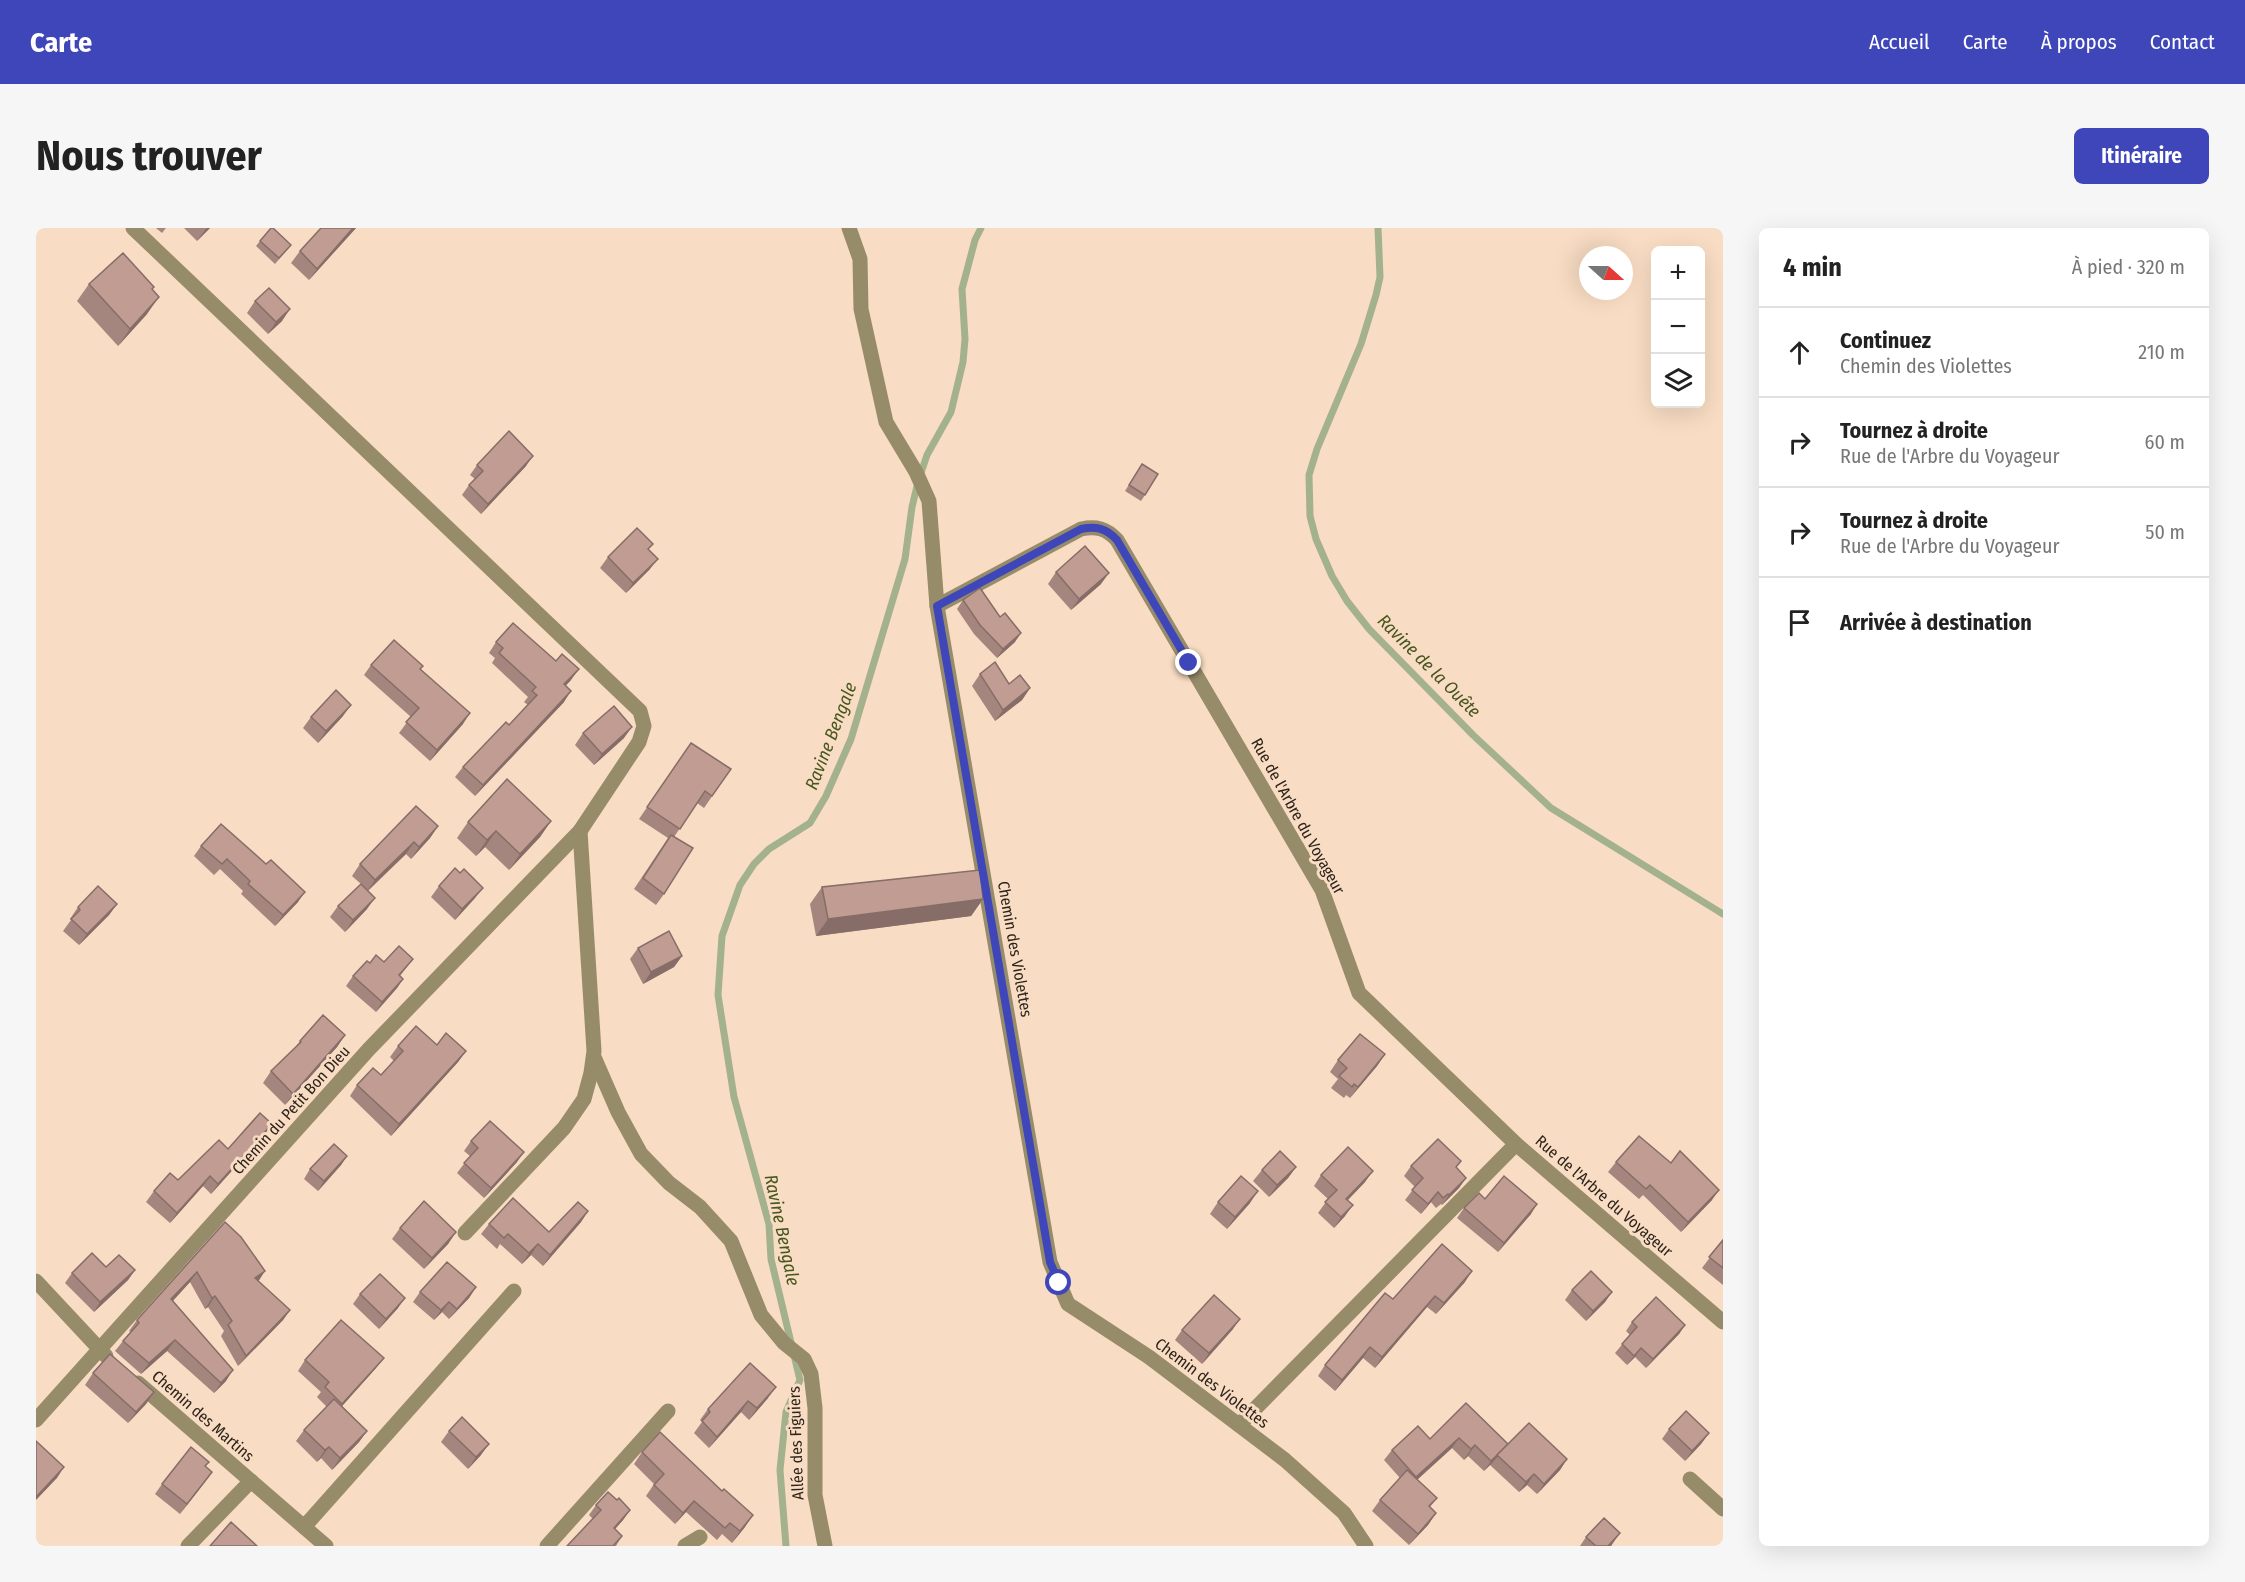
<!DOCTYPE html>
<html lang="fr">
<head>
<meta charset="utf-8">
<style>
  :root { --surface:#fff; --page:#f6f6f6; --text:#222; --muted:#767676; --line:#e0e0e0; --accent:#3f46ba }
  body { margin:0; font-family:"Fira Sans Condensed",sans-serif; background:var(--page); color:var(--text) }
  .controls { position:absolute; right:18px; top:18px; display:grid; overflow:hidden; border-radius:9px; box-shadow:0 6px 24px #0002 }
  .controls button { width:54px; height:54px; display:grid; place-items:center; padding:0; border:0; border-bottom:2px solid var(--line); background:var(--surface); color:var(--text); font:30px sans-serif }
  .compass { position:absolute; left:1543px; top:18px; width:54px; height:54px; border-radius:50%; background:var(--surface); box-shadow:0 6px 24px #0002; rotate:111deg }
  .stop { position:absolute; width:18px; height:18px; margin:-14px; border:4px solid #3f46ba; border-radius:50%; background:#fff }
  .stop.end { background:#3f46ba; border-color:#fff; box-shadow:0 2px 6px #0008 }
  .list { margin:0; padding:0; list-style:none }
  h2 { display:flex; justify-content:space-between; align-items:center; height:78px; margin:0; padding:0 24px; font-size:26px }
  h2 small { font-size:20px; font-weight:400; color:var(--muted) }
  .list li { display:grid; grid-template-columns:39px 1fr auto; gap:18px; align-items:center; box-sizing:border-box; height:90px; padding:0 24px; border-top:2px solid var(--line) }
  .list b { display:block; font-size:22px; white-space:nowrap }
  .list p { margin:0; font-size:20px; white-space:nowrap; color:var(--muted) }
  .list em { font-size:20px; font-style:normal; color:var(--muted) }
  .icon { flex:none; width:33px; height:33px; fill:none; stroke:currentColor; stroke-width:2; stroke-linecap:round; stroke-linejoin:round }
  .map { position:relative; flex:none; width:1687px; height:1318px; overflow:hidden; border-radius:9px }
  header { display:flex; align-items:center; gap:36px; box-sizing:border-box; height:84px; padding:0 30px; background:var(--accent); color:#fff }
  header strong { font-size:28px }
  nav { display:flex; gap:33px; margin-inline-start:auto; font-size:21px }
  .intro { display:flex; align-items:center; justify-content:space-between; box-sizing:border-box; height:144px; padding:0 36px }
  h1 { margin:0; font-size:42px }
  .button { padding:15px 27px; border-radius:9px; background:var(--accent); color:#fff; font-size:21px; font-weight:700 }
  main { display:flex; gap:36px; padding:0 36px }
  aside { flex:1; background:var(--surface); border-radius:9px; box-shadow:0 6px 24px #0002 }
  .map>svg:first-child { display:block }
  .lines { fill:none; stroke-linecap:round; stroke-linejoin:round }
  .stream { stroke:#a4b18d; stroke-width:7 }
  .minor { stroke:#978c69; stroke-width:15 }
  .wall { fill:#a5867e }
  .shaded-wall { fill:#866d67 }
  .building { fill:#c09c93; stroke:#866d67; stroke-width:1.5 }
  .route { stroke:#3f46ba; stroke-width:8 }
  .labels { text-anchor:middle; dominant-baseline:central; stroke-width:6; stroke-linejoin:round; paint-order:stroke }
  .street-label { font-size:16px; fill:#2d231a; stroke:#f8dcc3 }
  .water-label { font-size:18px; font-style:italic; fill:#46561d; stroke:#f8dcc3 }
</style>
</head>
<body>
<header>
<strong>Carte</strong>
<nav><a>Accueil</a><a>Carte</a><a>À propos</a><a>Contact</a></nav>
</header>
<div class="intro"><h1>Nous trouver</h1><a class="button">Itinéraire</a></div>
<main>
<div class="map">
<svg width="1687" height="1318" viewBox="0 0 1687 1318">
  <rect width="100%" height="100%" fill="#f8dcc3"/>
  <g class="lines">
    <!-- stream -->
    <g class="stream">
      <path d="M1342,0l2,49 -4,18 -15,49 -44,105 -8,26 1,41 6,23 16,37 15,25 22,28 104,106 78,73 172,106"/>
      <path d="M750,1318l-6,-76 6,-58 14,-32 -29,-121 -2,-35 -35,-127 -16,-102 4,-59 18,-51 14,-21 15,-15 41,-26 16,-27 25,-57 54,-180 7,-52 6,-25 9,-27 24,-43 12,-50 2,-23 -3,-50 13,-49 6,-12"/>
    </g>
    <!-- minor -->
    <g class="minor">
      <path d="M813,0l11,31 1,50 25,113 30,50 13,29 8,105 113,656 18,42 81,53 136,103 59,53 22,33"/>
      <path d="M901,378l144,-77c15,-3 25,-1 36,11l205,350 37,103 157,151 207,178"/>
      <path d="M558,829l24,55 23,42 28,29 31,24 31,34 30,74 23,28 20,16 7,15 4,34v87l10,51"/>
      <path d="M429,1005l99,-105 20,-29 7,-26 3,-22 -14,-220"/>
      <path d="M0,1053l70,75"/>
      <path d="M102,1155l188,163"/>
      <path d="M0,1192l333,-371 211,-218 59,-89 5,-16 -4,-15 -507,-483"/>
      <path d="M1203,1197l277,-281"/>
      <path d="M1654,1251l33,30"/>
      <path d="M268,1299l210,-236"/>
      <path d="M152,1318l63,-65"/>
      <path d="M511,1318l121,-135"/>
      <path d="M649,1318l15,-9"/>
    </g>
  </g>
  <!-- wall -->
  <g class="wall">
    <path d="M120,0h10l-4,5z"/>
    <path d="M148,0h26l-13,13z"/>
    <path d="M285,0h35l-47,52 -18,-17 9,-12z"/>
    <path d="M224,13l27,9 -12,14 -19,-18z"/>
    <path d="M53,56l63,5 -5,25 -29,32 -41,-45z"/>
    <path d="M219,73l27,20 -14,13 -21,-21z"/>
    <path d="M1106,236l3,31 -4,6 -16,-10z"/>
    <path d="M441,237l49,1 -45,48 -19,-19 7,-10 6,-6 -5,-4z"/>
    <path d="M613,322l1,19 -24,24 -26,-25 8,-11z"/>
    <path d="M1020,344l45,12 -30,26 -23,-26z"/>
    <path d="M927,372l52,42 -18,16 -23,-24 -17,-25z"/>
    <path d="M460,414l75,38 -5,5 -2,17 -89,94 -20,-19 8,-10 46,-42 19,-20 -4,-3 4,-5 -36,-34 3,-5 -6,-5z"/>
    <path d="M335,437l50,4 42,55 -33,37 -31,-28 12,-16 -47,-42z"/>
    <path d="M944,446l29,10 21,4 -8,12 -27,21 -23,-35z"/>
    <path d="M307,488l-25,27 -15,-15 8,-11z"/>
    <path d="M547,505l41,5 -30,27 -19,-20z"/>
    <path d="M655,515l40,26 -27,39 -7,-5 -23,34 -10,57 -8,11 -22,-16 34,-51 -29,-19z"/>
    <path d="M515,593l-11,16 -31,33 -24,-23 -9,9 -19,-18 11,-16z"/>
    <path d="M402,598l-8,12 -19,21 -5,-5 -38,37 -1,18 -22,23 -15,-15 8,-11 23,-22 -9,-8 8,-12z"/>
    <path d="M165,618l65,18 32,38 -23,24 -34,-32 2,-3 -23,-22 -6,6 -20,-19z"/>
    <path d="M403,658l36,12 -20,22 -24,-23z"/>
    <path d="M786,659l161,12 -12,17 -155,20 -6,-32z"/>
    <path d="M81,676l-8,11 -30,30 -16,-14 8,-11 -1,-1 8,-12z"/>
    <path d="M602,720l44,8 -8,11 -31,17 -13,-25z"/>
    <path d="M377,731l-13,17 3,3 -6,9 -21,24 -30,-26 7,-10 17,-13z"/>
    <path d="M309,807l-8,12 -52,58 -22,-22 8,-12 24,-23 5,-7z"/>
    <path d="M401,817l29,6 -8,11 -67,74 -41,-40 7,-11 24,-10 13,-14 -4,-4 8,-11z"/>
    <path d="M1349,826l-8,12 -27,32 -4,-3 -2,3 -13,-10 7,-9 -8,-7 8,-12z"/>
    <path d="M229,906l-54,60 -8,-8 -33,37 -24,-21 8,-11 24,-11 50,-31z"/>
    <path d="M435,913l46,21 -33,36 -27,-25 13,-17 -6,-5z"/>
    <path d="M311,928l-6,9 -23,26 -14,-12 6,-10z"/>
    <path d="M1580,934l96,38 -31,32 -38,-37 -4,4 -31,-27z"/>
    <path d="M1375,938l45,2 10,10 -7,10 -17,17 -1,-1 -5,4 -5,-6 -10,12 -16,-14 10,-13 -11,-11z"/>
    <path d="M1260,939l-8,11 -19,19 -16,-16 9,-11z"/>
    <path d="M1285,947l44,7 -17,18 -3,16 -11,12 -16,-15 10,-14 -14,-13z"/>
    <path d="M1449,971l46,15 -33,38 -41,-34 7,-10z"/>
    <path d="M1182,974l32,1 -23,26 -17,-15z"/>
    <path d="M552,983l-7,11 -38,44 -12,-11 -9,9 -22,-20 -3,5 -16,-15 8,-10 60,8z"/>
    <path d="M189,994l33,59 32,29 -7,10 -45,46 -17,-30 3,-5 -16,-24 -3,2 -15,-27 -17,19 53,80 -12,12 -47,-42 -26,23 -26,-23 8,-10 8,-9 -2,-1 8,-11z"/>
    <path d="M364,1000l56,4 -8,12 -24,25 -32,-30z"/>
    <path d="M1687,1012v45l-21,-17z"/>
    <path d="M70,1039l29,3 -7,10 -34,32 -29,-29 7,-10z"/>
    <path d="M1429,1054l-29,32 -9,-7 -52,61 -12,-10 -28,33 -17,-15 7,-11 68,-66z"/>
    <path d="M440,1059l-7,11 -20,21 -7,-7 -8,8 -21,-18 7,-10z"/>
    <path d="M1536,1062l40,2 -7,10 -19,19 -21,-21z"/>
    <path d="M324,1066l38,14 -19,21 -26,-25z"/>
    <path d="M1596,1094l53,3 -6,9 -33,34 -11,-11 -8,8 -12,-12 15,-18 -4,-4z"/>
    <path d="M1197,1101l-31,35 -27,-24 7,-10z"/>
    <path d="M269,1132l71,8 -34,38 25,25 -8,11 -27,28 -11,-12 -4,4 -21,-21 8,-11 23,-23 -10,-10 4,-5 -23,-21z"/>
    <path d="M714,1135l18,35 -19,22 -8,-8 -32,36 -15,-15 8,-11 -2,-2 8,-11z"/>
    <path d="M57,1145l61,19 -8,12 -18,19 -43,-38z"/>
    <path d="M1430,1175l42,41 59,15 -7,11 -23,24 -10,-9 -8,7 -29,-27 3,-3 -9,9 -16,-15 -4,4 -12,-12 -35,32 20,18 -7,9 6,6 -8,12 -19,20 -37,-34 8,-11 20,-22 -16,-18 8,-10 38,-11z"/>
    <path d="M1633,1201l40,4 -8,11 -16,17 -23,-22z"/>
    <path d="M413,1203l32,24 -13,14 -27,-27z"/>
    <path d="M606,1224l103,75 -13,16 -10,-9 -5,6 -31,-28 -11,12 -29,-28 8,-12 -20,-20z"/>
    <path d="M169,1239l7,5 -32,42 -25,-20 7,-10z"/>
    <path d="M581,1272l13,10 -7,10 -8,9 7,7 -6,10h-49l26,-27 -4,-4 7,-10z"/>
    <path d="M1550,1309l26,8 -1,1h-31z"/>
  </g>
  <!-- shaded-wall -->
  <g class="shaded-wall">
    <path d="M171,0h3l-13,13 8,-11z"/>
    <path d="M317,0h3l-47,52 8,-11z"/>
    <path d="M123,69l-12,17 -29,32 12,-17z"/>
    <path d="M254,81l-8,12 -14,13 8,-12z"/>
    <path d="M497,228l-7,10 -45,48 7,-10z"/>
    <path d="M622,331l-8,10 -24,24 7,-10z"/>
    <path d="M1073,345l-8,11 -30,26 8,-11z"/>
    <path d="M985,405l-6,9 -18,16 6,-9z"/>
    <path d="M543,441l-8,11 -14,15 7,-11z"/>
    <path d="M994,460l-8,12 -27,21 8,-11z"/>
    <path d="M535,463l-7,11 -89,94 8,-11z"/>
    <path d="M315,477l-8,11 -25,27 8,-12z"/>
    <path d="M434,485l-7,11 -33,37 7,-11z"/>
    <path d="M596,499l-8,11 -30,27 8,-11z"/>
    <path d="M515,593l-11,16 -31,33 11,-16z"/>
    <path d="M402,598l-8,12 -19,21 8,-12z"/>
    <path d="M460,603l-11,16 -9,9 11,-16z"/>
    <path d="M378,614l-8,12 -39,37 8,-11z"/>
    <path d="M447,660l-8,10 -20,22 7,-11z"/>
    <path d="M269,664l-7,10 -23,24 8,-11z"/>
    <path d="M339,670l-8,11 -22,23 8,-12z"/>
    <path d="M947,671l-12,17 -155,20 12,-17z"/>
    <path d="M81,676l-8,11 -30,30 8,-11z"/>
    <path d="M646,728l-8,11 -31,17 8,-12z"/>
    <path d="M367,751l-6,9 -21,24 6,-10z"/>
    <path d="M309,807l-8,12 -52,58 8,-11z"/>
    <path d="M430,823l-8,11 -67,74 8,-12z"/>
    <path d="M1349,826l-8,12 -27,32 8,-11z"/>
    <path d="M236,896l-7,10 -54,60 7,-10z"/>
    <path d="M488,924l-7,10 -33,36 7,-10z"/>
    <path d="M311,928l-6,9 -23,26 6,-10z"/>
    <path d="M1260,939l-8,11 -19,19 8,-12z"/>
    <path d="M1337,943l-8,11 -27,28 8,-11z"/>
    <path d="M174,948l-7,10 -33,37 7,-10z"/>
    <path d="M1430,950l-7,10 -17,17 7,-10z"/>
    <path d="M1683,962l-7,10 -31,32 7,-10z"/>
    <path d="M1222,963l-8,12 -23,26 8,-12z"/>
    <path d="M1402,964l-7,10 -10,12 7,-10z"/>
    <path d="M1501,976l-6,10 -33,38 6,-9z"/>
    <path d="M1317,977l-8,11 -11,12 7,-11z"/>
    <path d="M552,983l-7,11 -38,44 7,-11z"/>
    <path d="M420,1004l-8,12 -24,25 8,-11z"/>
    <path d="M502,1016l-7,11 -9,9 7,-11z"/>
    <path d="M99,1042l-7,10 -34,32 6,-10z"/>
    <path d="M229,1043l-7,11 -3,-4z"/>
    <path d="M1436,1043l-7,11 -29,32 8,-11z"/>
    <path d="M161,1044l-7,10 -26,28 7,-11z"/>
    <path d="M440,1059l-7,11 -20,21 8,-10z"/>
    <path d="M1576,1064l-7,10 -19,19 7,-10z"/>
    <path d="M179,1068l-7,11 -3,2 7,-11z"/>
    <path d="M1399,1068l-8,11 -52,61 7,-11z"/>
    <path d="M369,1070l-7,10 -19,21 7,-10z"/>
    <path d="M413,1074l-7,10 -8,8 7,-10z"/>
    <path d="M254,1082l-7,10 -45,46 8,-10z"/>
    <path d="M1204,1091l-7,10 -31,35 7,-11z"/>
    <path d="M1649,1097l-6,9 -33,34 7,-9z"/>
    <path d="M139,1112l-8,11 -26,23 8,-11z"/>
    <path d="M1334,1119l-7,11 -28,33 7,-11z"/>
    <path d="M1605,1120l-6,9 -8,8 7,-9z"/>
    <path d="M348,1130l-8,10 -41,46 7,-10z"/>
    <path d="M197,1142l-7,11 -12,12 7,-10z"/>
    <path d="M740,1159l-8,11 -19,22 8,-12z"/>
    <path d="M118,1164l-8,12 -18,19 8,-11z"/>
    <path d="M712,1173l-7,11 -32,36 8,-11z"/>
    <path d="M331,1203l-8,11 -27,28 8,-12z"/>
    <path d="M1673,1205l-8,11 -16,17 7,-10z"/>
    <path d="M1423,1210l-7,10 -43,39 7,-10z"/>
    <path d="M453,1216l-8,11 -13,14 8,-12z"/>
    <path d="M1472,1216l-15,18 -9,9 7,-10z"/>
    <path d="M1439,1217l-7,11 -4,4 7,-11z"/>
    <path d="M293,1219l-8,11 -4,4 8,-12z"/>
    <path d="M1531,1231l-7,11 -23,24 7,-10z"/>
    <path d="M28,1239l-7,11 -21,22v-3z"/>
    <path d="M176,1244l-7,10 -25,32 7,-10z"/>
    <path d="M1498,1246l-7,11 -8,7 7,-10z"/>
    <path d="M658,1273l-8,11 -11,12 8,-11z"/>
    <path d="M594,1282l-7,10 -16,18 7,-10z"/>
    <path d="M1400,1285l-8,12 -19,20 9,-11z"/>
    <path d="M717,1287l-8,12 -13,16 8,-12z"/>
    <path d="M1584,1305l-9,13h-3z"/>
  </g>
  <!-- building -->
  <g class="building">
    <path d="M235,0h2l18,17 -12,13 -19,-17z"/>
    <path d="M285,0h32l-36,41 -17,-18z"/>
    <path d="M87,25l31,34 -2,2 7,8 -29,32 -41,-45z"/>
    <path d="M233,60l21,21 -14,13 -21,-21z"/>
    <path d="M473,203l24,25 -45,48 -19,-19 14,-14 -6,-6z"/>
    <path d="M1106,236l16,10 -13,21 -16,-10z"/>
    <path d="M601,300l16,16 -5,5 10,10 -25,24 -25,-26z"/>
    <path d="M1049,318l24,27 -30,26 -23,-27z"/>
    <path d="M944,360l20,29 5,-4 16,20 -18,16 -23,-24 -17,-25z"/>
    <path d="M477,395l43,38 6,-7 17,15 -15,15 7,7 -88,94 -20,-18 43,-45 3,3 28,-30 -5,-4 4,-4 -37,-34 4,-5 -7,-6z"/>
    <path d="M358,412l29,26 -3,3 50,44 -33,37 -31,-28 13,-14 -48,-43z"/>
    <path d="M959,434l14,22 11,-9 10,13 -27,22 -23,-36z"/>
    <path d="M300,462l15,15 -25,26 -15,-14z"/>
    <path d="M578,478l18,21 -30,27 -19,-21z"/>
    <path d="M655,515l40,26 -19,27 -7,-5 -25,38 -33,-22z"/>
    <path d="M471,551l44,42 -31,33 -24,-23 -9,9 -19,-18z"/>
    <path d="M380,578l22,20 -19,21 -5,-5 -39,38 -15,-16z"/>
    <path d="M185,596l45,40 5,-4 34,32 -22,23 -35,-31 2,-3 -23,-22 -5,5 -21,-18z"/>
    <path d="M635,607l22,13 -29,46 -21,-16z"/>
    <path d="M419,640l5,5 4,-4 19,19 -21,21 -23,-23z"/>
    <path d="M944,642l3,29 -155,20 -6,-32z"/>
    <path d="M325,656l14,14 -22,22 -15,-14z"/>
    <path d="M62,658l19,18 -30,30 -16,-15 9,-9 -2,-3z"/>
    <path d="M633,703l13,25 -31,16 -13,-24z"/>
    <path d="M363,718l14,13 -14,16 4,4 -21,23 -29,-26 14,-15 3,2 6,-8 8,7z"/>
    <path d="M287,787l22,20 -52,59 -22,-23 30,-29 -1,-1z"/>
    <path d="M380,798l21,19 9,-12 20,18 -67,73 -42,-39 16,-17 8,7 22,-24 -5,-5z"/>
    <path d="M1324,806l25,20 -27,33 -4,-3 -2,3 -13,-11 8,-8 -9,-8z"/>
    <path d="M224,885l12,11 -54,60 -8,-8 -33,37 -23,-22 16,-18 8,7 41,-40 9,9z"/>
    <path d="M454,893l34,31 -33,36 -27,-25 14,-15 -7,-7z"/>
    <path d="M1603,908l32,27 9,-12 39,39 -31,32 -38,-37 -4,4 -30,-27z"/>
    <path d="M1402,911l23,22 -5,6 10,11 -17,17 -1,-1 -5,4 -5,-6 -10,12 -16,-14 11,-12 -12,-12z"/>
    <path d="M298,916l13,12 -23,25 -14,-12z"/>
    <path d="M1312,919l25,24 -27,28 7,6 -12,12 -16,-15 12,-12 -16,-15z"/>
    <path d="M1244,923l16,16 -19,18 -15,-15z"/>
    <path d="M1205,948l17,15 -23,26 -17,-15z"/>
    <path d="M1468,948l33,28 -33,39 -40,-35 15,-15 6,6z"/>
    <path d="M477,970l36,34 29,-30 10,9 -38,44 -12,-11 -9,9 -21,-19 -4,4 -15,-14z"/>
    <path d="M388,973l32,31 -24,26 -32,-30z"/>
    <path d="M189,994l16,15 24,34 -10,7 35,32 -44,46 -18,-31 4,-4 -17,-25 -3,2 -15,-26 -26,27 62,71 -12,13 -46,-43 -26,23 -26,-22 16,-18 -2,-3z"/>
    <path d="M1687,1012v28l-14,-11z"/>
    <path d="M1406,1016l30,27 -28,32 -9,-7 -53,61 -12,-10 -28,33 -17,-15 60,-72 8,6z"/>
    <path d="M56,1025l14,14 13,-12 16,15 -35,32 -28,-29z"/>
    <path d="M411,1034l29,25 -19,22 -8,-7 -8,8 -21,-18z"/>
    <path d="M1555,1043l21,21 -19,19 -21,-21z"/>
    <path d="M344,1046l25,24 -19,21 -26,-25z"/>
    <path d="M1178,1067l26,24 -31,34 -27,-23z"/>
    <path d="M1620,1069l29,28 -32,34 -12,-11 -7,8 -12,-12 15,-17 -5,-5z"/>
    <path d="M305,1092l43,38 -42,46 -17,-17 4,-5 -24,-22z"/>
    <path d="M74,1126l44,38 -18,20 -43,-39z"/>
    <path d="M714,1135l26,24 -19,21 -9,-7 -31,36 -15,-16 8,-9 -2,-3z"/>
    <path d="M298,1171l33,32 -27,27 -11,-11 -4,3 -21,-20z"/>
    <path d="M1430,1175l42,41 -17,17 -16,-16 -4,4 -12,-11 -43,39 -24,-27 26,-24 12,13z"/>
    <path d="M1650,1183l23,22 -17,18 -23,-22z"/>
    <path d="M426,1189l27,27 -13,13 -27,-26z"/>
    <path d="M1493,1195l38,36 -23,25 -10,-10 -8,8 -29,-27z"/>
    <path d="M624,1204l62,59 2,-2 29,26 -13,16 -10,-8 -5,5 -31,-27 -11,12 -29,-28 10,-11 -22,-22z"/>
    <path d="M0,1213l28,26 -28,30z"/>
    <path d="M155,1219l18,15 -4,4 7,6 -25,32 -25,-20z"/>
    <path d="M1371,1242l30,28 -8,8 7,7 -18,21 -38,-34z"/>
    <path d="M572,1264l9,8 2,-2 11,12 -16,18 8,8 -9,10h-46l34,-36 -5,-5z"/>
    <path d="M1568,1290l16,15 -12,13h-12l-10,-9z"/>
    <path d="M195,1294l26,24h-47z"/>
  </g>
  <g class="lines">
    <!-- route -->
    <path class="route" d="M1023,1055l-9,-21 -113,-656 144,-77c15,-3 25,-1 36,11l72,123"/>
  </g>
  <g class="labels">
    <!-- street labels -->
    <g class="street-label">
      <text transform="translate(1262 588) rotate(61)">Rue de l'Arbre du Voyageur</text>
      <text transform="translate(979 721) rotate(80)">Chemin des Violettes</text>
      <text transform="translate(255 882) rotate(-48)">Chemin du Petit Bon Dieu</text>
      <text transform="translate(1568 968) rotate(41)">Rue de l'Arbre du Voyageur</text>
      <text transform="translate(1176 1155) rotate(37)">Chemin des Violettes</text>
      <text transform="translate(167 1188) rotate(41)">Chemin des Martins</text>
      <text transform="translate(760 1215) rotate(-92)">Allée des Figuiers</text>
    </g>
    <!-- water labels -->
    <g class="water-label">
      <text transform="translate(1393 438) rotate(45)">Ravine de la Ouête</text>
      <text transform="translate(795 508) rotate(-69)">Ravine Bengale</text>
      <text transform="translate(746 1002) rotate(78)">Ravine Bengale</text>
    </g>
  </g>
</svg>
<div class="controls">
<button>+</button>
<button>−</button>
<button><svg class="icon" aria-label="layers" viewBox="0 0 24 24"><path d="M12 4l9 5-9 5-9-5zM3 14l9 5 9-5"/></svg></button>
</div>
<svg class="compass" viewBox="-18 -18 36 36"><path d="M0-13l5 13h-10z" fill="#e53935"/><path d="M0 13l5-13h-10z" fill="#767676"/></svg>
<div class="stop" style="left:1023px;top:1055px"></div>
<div class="stop end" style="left:1153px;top:435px"></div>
</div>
<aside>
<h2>4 min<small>À pied · 320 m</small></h2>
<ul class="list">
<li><svg class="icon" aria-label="ahead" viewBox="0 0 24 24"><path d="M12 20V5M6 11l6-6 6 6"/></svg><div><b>Continuez</b><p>Chemin des Violettes</p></div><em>210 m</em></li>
<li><svg class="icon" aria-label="right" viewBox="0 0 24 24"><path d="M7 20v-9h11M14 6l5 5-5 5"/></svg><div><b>Tournez à droite</b><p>Rue de l'Arbre du Voyageur</p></div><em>60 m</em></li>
<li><svg class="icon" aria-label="right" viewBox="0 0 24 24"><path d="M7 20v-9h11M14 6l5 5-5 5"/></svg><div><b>Tournez à droite</b><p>Rue de l'Arbre du Voyageur</p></div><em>50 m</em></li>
<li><svg class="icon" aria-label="arrive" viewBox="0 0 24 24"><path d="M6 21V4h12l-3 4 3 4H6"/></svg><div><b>Arrivée à destination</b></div></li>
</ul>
</aside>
</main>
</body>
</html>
